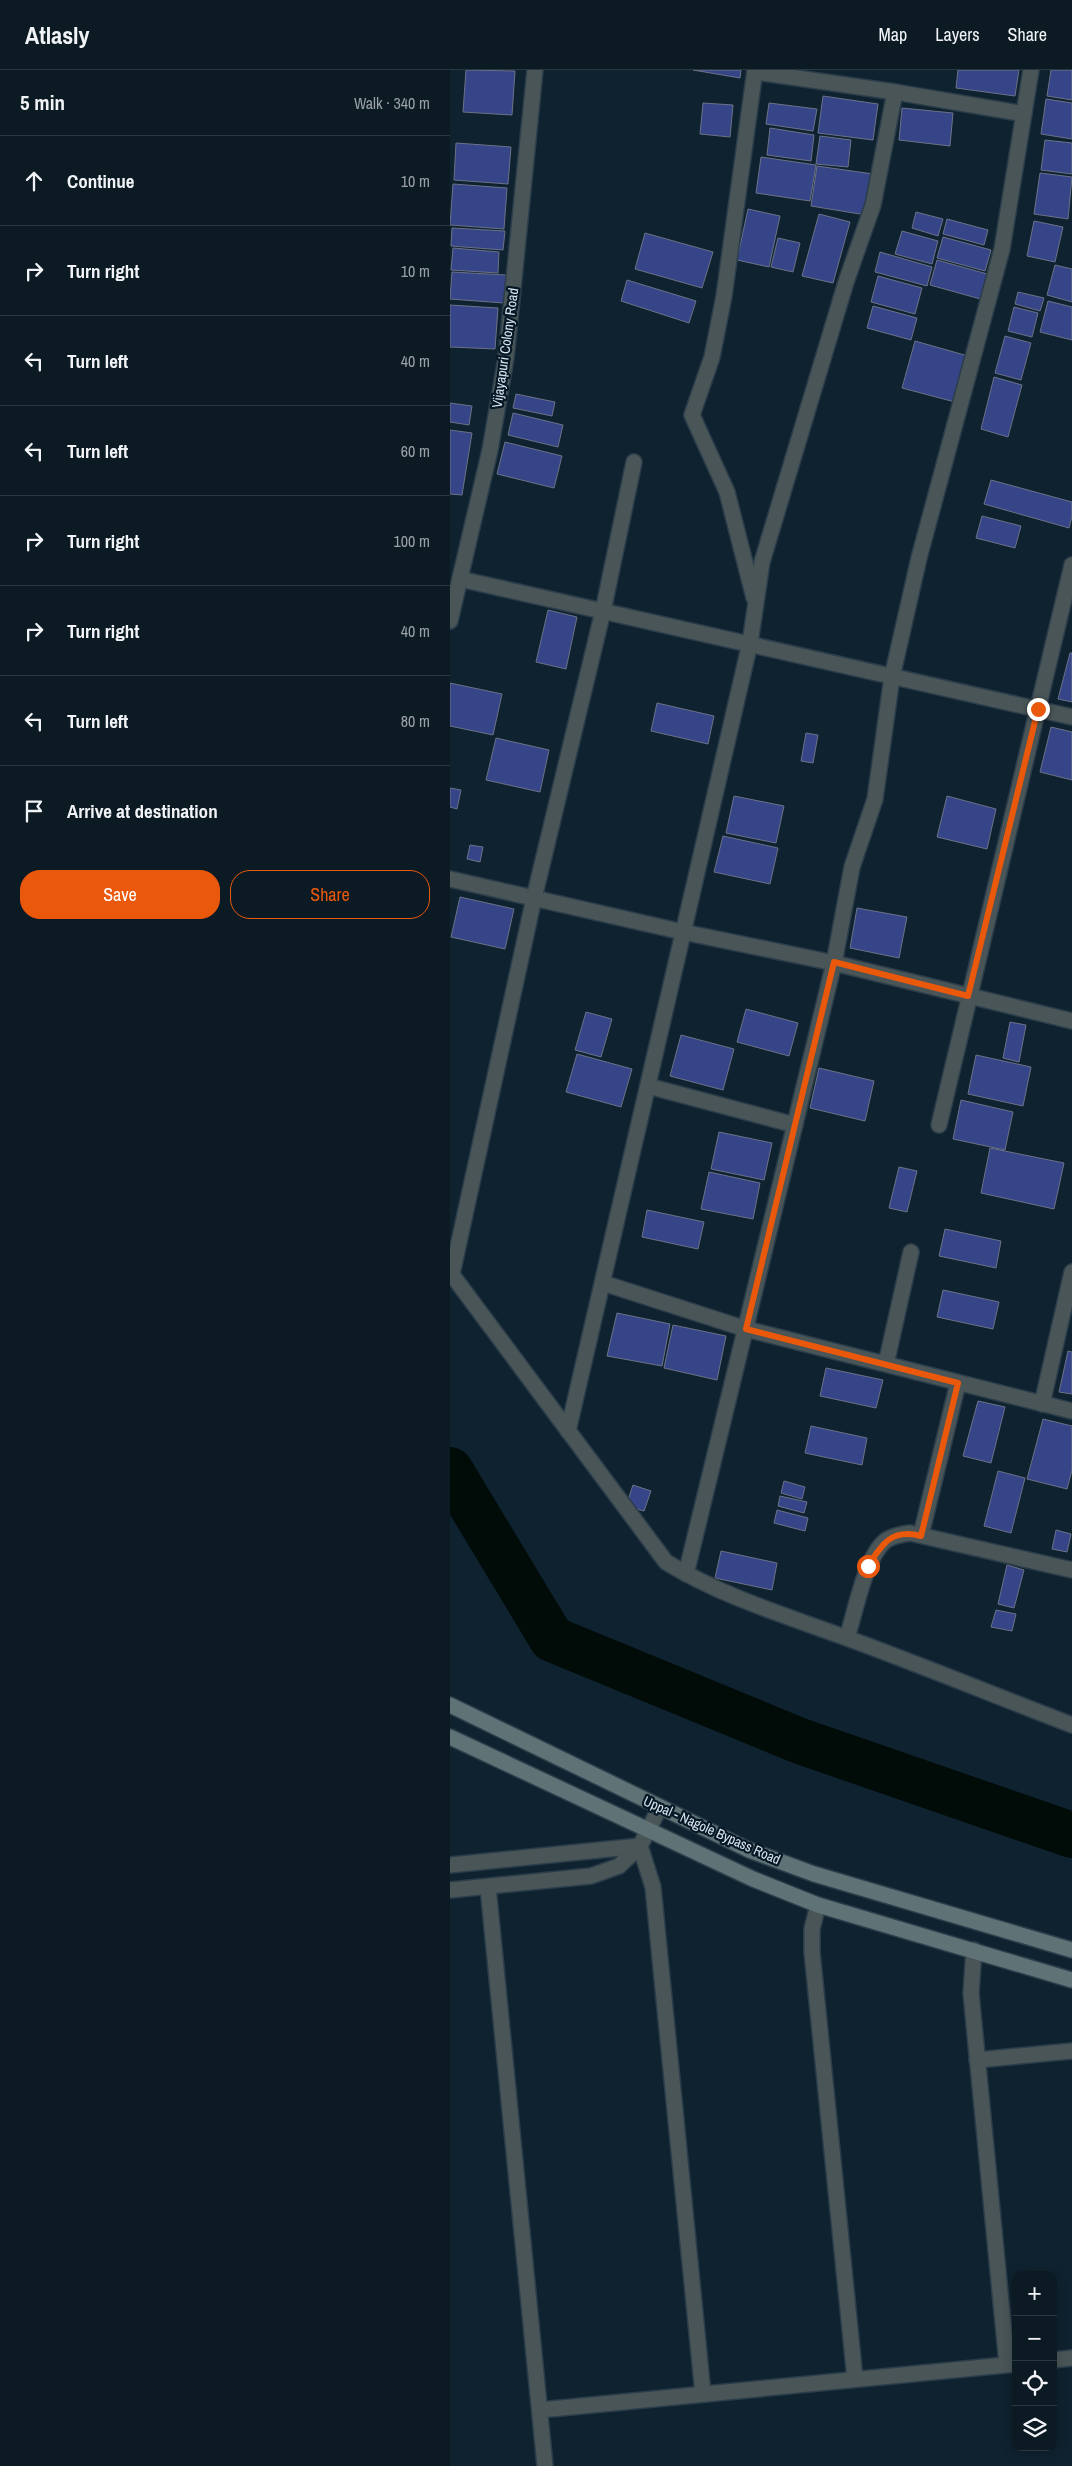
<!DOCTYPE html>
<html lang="en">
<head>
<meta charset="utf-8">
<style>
  :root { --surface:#0b1a23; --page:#14232b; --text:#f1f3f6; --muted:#9aa1a6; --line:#2b3841; --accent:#ea580c }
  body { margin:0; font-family:"Archivo Narrow",sans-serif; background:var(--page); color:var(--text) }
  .controls { position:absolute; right:15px; bottom:15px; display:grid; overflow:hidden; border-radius:10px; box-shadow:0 2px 12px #0003 }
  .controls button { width:45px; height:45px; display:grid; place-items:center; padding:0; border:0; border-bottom:1px solid var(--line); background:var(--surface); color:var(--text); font:25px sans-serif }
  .stop { position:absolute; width:15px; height:15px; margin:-11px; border:4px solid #ea580c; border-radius:50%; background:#fff }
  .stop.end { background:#ea580c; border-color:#fff; box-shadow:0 1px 5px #0008 }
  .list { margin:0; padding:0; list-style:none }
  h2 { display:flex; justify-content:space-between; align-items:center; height:65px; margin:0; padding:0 20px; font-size:21px }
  h2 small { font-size:16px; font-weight:400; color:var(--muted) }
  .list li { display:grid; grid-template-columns:32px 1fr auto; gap:15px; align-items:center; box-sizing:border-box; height:90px; padding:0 20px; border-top:1px solid var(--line) }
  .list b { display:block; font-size:19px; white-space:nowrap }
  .list em { font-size:16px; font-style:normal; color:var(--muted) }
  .actions { display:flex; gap:10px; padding:15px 20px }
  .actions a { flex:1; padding:11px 0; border:1px solid var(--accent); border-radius:20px; text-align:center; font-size:18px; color:var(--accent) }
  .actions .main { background:var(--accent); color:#fff }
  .icon { flex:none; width:28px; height:28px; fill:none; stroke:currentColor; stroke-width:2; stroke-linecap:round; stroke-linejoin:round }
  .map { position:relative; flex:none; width:622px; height:2396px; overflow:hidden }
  header { display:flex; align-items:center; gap:30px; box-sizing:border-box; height:70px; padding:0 25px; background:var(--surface); border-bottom:1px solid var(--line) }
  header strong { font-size:24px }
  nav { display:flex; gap:28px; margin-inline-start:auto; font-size:18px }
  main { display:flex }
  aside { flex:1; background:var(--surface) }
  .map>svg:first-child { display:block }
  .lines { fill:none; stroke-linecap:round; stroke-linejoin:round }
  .river { stroke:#010c09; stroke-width:46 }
  .building { fill:#364588; stroke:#6b7288 }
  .street-casing { stroke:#2b3d4a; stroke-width:18 }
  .secondary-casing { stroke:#2b3d4a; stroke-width:18 }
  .street { stroke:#495557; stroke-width:15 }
  .secondary { stroke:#5f7377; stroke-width:15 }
  .route { stroke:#ea580c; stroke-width:6 }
  .labels { text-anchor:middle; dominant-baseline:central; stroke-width:4.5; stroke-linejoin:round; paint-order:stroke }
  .street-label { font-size:14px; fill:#d9e4ed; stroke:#061825 }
</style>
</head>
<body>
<header>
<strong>Atlasly</strong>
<nav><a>Map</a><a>Layers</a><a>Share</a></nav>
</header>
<main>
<aside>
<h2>5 min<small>Walk · 340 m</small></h2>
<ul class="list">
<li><svg class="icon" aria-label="ahead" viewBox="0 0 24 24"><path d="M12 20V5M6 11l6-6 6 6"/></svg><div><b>Continue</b></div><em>10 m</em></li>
<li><svg class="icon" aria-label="right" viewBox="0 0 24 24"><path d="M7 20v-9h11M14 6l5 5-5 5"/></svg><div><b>Turn right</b></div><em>10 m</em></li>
<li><svg class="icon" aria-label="left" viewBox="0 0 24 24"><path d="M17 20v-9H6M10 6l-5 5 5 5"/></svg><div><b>Turn left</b></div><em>40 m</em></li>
<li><svg class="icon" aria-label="left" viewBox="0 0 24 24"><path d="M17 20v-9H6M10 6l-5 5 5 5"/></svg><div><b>Turn left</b></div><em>60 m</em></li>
<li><svg class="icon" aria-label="right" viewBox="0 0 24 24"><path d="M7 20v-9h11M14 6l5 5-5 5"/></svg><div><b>Turn right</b></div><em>100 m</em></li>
<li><svg class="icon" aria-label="right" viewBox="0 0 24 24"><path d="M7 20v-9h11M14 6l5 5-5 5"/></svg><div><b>Turn right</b></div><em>40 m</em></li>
<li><svg class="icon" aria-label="left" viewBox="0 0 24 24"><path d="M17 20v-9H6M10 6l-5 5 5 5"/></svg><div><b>Turn left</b></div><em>80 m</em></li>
<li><svg class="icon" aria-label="arrive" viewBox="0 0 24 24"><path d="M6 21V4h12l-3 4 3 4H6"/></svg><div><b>Arrive at destination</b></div></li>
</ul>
<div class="actions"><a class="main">Save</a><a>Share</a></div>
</aside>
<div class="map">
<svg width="622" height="2396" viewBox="0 0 622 2396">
  <rect width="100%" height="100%" fill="#0f222f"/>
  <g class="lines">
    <!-- river -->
    <path class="river" d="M0,1400l102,169 248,102 272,94"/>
  </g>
  <!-- building -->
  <g class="building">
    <path d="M16,0l49,1 -3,44 -49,-3z"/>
    <path d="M243,0h48l-1,8z"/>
    <path d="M508,0h61l-4,26 -59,-8z"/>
    <path d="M601,0h21v30l-25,-4z"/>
    <path d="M373,26l55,8 -5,36 -55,-7z"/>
    <path d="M596,29l26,4v36l-31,-5z"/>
    <path d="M253,33l30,2 -3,32 -30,-3z"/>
    <path d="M319,33l48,6 -4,22 -47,-7z"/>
    <path d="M452,38l51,5 -3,33 -51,-6z"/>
    <path d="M320,58l44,7 -3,26 -44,-6z"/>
    <path d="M370,66l31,4 -3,27 -32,-3z"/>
    <path d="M595,70l27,3v31l-31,-4z"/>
    <path d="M6,73l55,4 -3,37 -54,-4z"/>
    <path d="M311,87l55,8 -6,36 -54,-8z"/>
    <path d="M367,96l56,8 -7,41 -55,-9z"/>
    <path d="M590,103l32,4 -4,42 -34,-5z"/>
    <path d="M3,114l54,4 -3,41 -54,-4z"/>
    <path d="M298,139l32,7 -11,51 -32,-7z"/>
    <path d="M466,142l27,7 -5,17 -26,-8z"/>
    <path d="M369,144l31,8 -17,61 -31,-7z"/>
    <path d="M497,149l41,11 -4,15 -41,-11z"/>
    <path d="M584,151l29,6 -8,35 -28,-6z"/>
    <path d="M2,158l53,3 -2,19 -52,-4z"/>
    <path d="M452,161l36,10 -6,23 -37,-10z"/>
    <path d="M195,163l68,19 -11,36 -67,-19z"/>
    <path d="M493,167l48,13 -6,21 -48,-13z"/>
    <path d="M328,168l22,5 -7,29 -22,-5z"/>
    <path d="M3,178l46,4 -1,21 -47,-3z"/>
    <path d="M430,182l52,15 -5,19 -52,-14z"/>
    <path d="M487,190l54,15 -7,25 -54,-15z"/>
    <path d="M605,195l17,4v33l-25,-7z"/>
    <path d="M2,202l54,3 -2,28 -54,-4z"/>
    <path d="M428,206l44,12 -7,26 -44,-12z"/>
    <path d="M177,210l69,21 -7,22 -68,-22z"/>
    <path d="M568,222l26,6 -4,13 -25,-7z"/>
    <path d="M598,231l24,6v33l-32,-8z"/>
    <path d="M0,235l48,3 -3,41 -45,-2z"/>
    <path d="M423,236l44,12 -6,22 -44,-12z"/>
    <path d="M564,237l24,6 -6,24 -24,-6z"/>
    <path d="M555,266l26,7 -10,37 -26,-7z"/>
    <path d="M465,271l53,15 -13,46 -53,-14z"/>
    <path d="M544,307l28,8 -14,52 -27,-8z"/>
    <path d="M66,324l39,8 -3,14 -39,-8z"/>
    <path d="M0,333l22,3 -3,19 -19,-3z"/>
    <path d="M63,343l50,12 -5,22 -50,-12z"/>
    <path d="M0,360l22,3 -10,62 -12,-1z"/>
    <path d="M55,372l57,14 -8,32 -57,-14z"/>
    <path d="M541,410l81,22v14l-3,12 -85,-24z"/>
    <path d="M532,446l39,10 -6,22 -39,-10z"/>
    <path d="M98,540l29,7 -11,52 -30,-7z"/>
    <path d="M620,583h2v49l-14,-3z"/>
    <path d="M0,613l52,11 -9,41 -43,-9z"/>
    <path d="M207,633l57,13 -6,28 -57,-13z"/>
    <path d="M601,657l21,5v48l-32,-8z"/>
    <path d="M356,663l12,2 -5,28 -12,-2z"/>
    <path d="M46,668l53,12 -9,42 -54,-12z"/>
    <path d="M0,718l11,2 -4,19 -7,-2z"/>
    <path d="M284,726l50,10 -8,37 -50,-10z"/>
    <path d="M497,726l49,13 -9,40 -50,-12z"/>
    <path d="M273,766l55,12 -8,36 -56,-12z"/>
    <path d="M20,775l13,2 -3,15 -13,-3z"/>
    <path d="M10,827l54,12 -9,40 -54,-12z"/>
    <path d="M407,838l50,9 -8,41 -49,-10z"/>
    <path d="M296,939l52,14 -9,33 -52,-14z"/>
    <path d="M136,942l26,7 -11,38 -26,-7z"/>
    <path d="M560,952l16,3 -7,37 -16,-4z"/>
    <path d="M231,965l53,14 -11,41 -53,-14z"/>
    <path d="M127,984l55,15 -11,38 -55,-15z"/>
    <path d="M526,985l55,12 -8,39 -55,-12z"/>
    <path d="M369,998l55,13 -9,40 -55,-13z"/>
    <path d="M511,1030l52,12 -8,38 -52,-11z"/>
    <path d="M269,1062l53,11 -8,37 -53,-11z"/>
    <path d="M540,1078l74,15 -10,46 -73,-16z"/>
    <path d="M449,1097l18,4 -10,41 -18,-4z"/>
    <path d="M259,1102l51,11 -7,36 -52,-10z"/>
    <path d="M197,1140l57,12 -6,27 -56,-12z"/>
    <path d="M495,1159l56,12 -5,27 -57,-12z"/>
    <path d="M493,1220l56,12 -6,27 -56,-12z"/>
    <path d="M167,1243l53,11 -8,42 -55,-10z"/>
    <path d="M223,1255l53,11 -9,44 -53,-12z"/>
    <path d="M618,1281l4,1v42l-13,-2z"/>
    <path d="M376,1298l57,12 -7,28 -56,-12z"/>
    <path d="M528,1331l27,6 -14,56 -28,-7z"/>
    <path d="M593,1349l29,7v44l-5,19 -40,-10z"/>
    <path d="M361,1356l56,12 -5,27 -57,-12z"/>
    <path d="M548,1401l27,7 -14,55 -27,-7z"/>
    <path d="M334,1411l21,6 -3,12 -21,-6z"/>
    <path d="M183,1415l18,6 -7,20 -18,-5z"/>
    <path d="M330,1426l27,6 -3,11 -26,-7z"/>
    <path d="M327,1440l31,8 -3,13 -31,-8z"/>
    <path d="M606,1460l15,4 -4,18 -15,-3z"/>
    <path d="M271,1481l56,12 -5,27 -57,-12z"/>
    <path d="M557,1495l17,5 -10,38 -16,-4z"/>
    <path d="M546,1540l20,4 -4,17 -21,-4z"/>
  </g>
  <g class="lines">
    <defs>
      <g id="street">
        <path d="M305,2l140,20 129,22"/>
        <path d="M10,509l612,138"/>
        <path d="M304,528l-27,-106 -35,-77 20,-58 12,-61 31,-226"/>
        <path d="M0,551l40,-171 16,-92 29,-288"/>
        <path d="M0,809l233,53 151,31 238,58"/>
        <path d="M198,1016l147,39"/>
        <path d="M489,1055l133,-560"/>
        <path d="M0,1202l216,290c55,34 118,53 178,75 77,28 152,59 228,88"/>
        <path d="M2,1204l82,-376 69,-287 31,-149"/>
        <path d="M153,1213l143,46 326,82"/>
        <path d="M436,1294l25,-112"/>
        <path d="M592,1334l30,-132"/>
        <path d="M118,1361l182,-788 12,-81 84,-280 27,-77 22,-113"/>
        <path d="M471,1465l37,-152"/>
        <path d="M236,1504l148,-611 18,-96 23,-68 17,-122 27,-119 83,-309 29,-179"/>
        <path d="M397,1568c8,-25 18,-80 38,-97 6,-5 18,-7 25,-8l162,37"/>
        <path d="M210,1737l-20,39 13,41 50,507"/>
        <path d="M0,1795l190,-19"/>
        <path d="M38,1817l57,579"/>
        <path d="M0,1820l141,-14 28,-10 21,-20"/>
        <path d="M368,1835l-6,24v23l43,427"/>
        <path d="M524,1880l-3,43 36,371"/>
        <path d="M527,1990l95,-9"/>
        <path d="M603,2290l19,-2"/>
        <path d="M90,2340l476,-46"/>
      </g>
      <g id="secondary">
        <path d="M0,1635l299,145 65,24 258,76"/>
        <path d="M0,1667l303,142 65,26 254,75"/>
      </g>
    </defs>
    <!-- street casing -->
    <use href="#street" class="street-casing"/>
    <!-- secondary casing -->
    <use href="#secondary" class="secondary-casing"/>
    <!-- street -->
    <use href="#street" class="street"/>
    <!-- secondary -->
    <use href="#secondary" class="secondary"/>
  </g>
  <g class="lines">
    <!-- route -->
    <path class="route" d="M418,1496c14,-22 24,-38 53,-30l37,-153 -212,-54 88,-367 134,34 70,-287"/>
  </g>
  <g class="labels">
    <!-- street labels -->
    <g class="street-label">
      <text transform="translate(55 278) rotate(-82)">Vijayapuri Colony Road</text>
      <text transform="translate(262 1760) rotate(24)">Uppal - Nagole Bypass Road</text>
    </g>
  </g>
</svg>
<div class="controls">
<button>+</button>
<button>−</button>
<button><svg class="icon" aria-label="locate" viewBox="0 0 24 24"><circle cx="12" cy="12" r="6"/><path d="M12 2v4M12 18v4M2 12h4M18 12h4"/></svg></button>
<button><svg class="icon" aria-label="layers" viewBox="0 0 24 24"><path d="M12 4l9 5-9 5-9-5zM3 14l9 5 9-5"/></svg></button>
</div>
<div class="stop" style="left:418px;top:1496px"></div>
<div class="stop end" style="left:588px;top:639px"></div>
</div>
</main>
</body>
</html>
